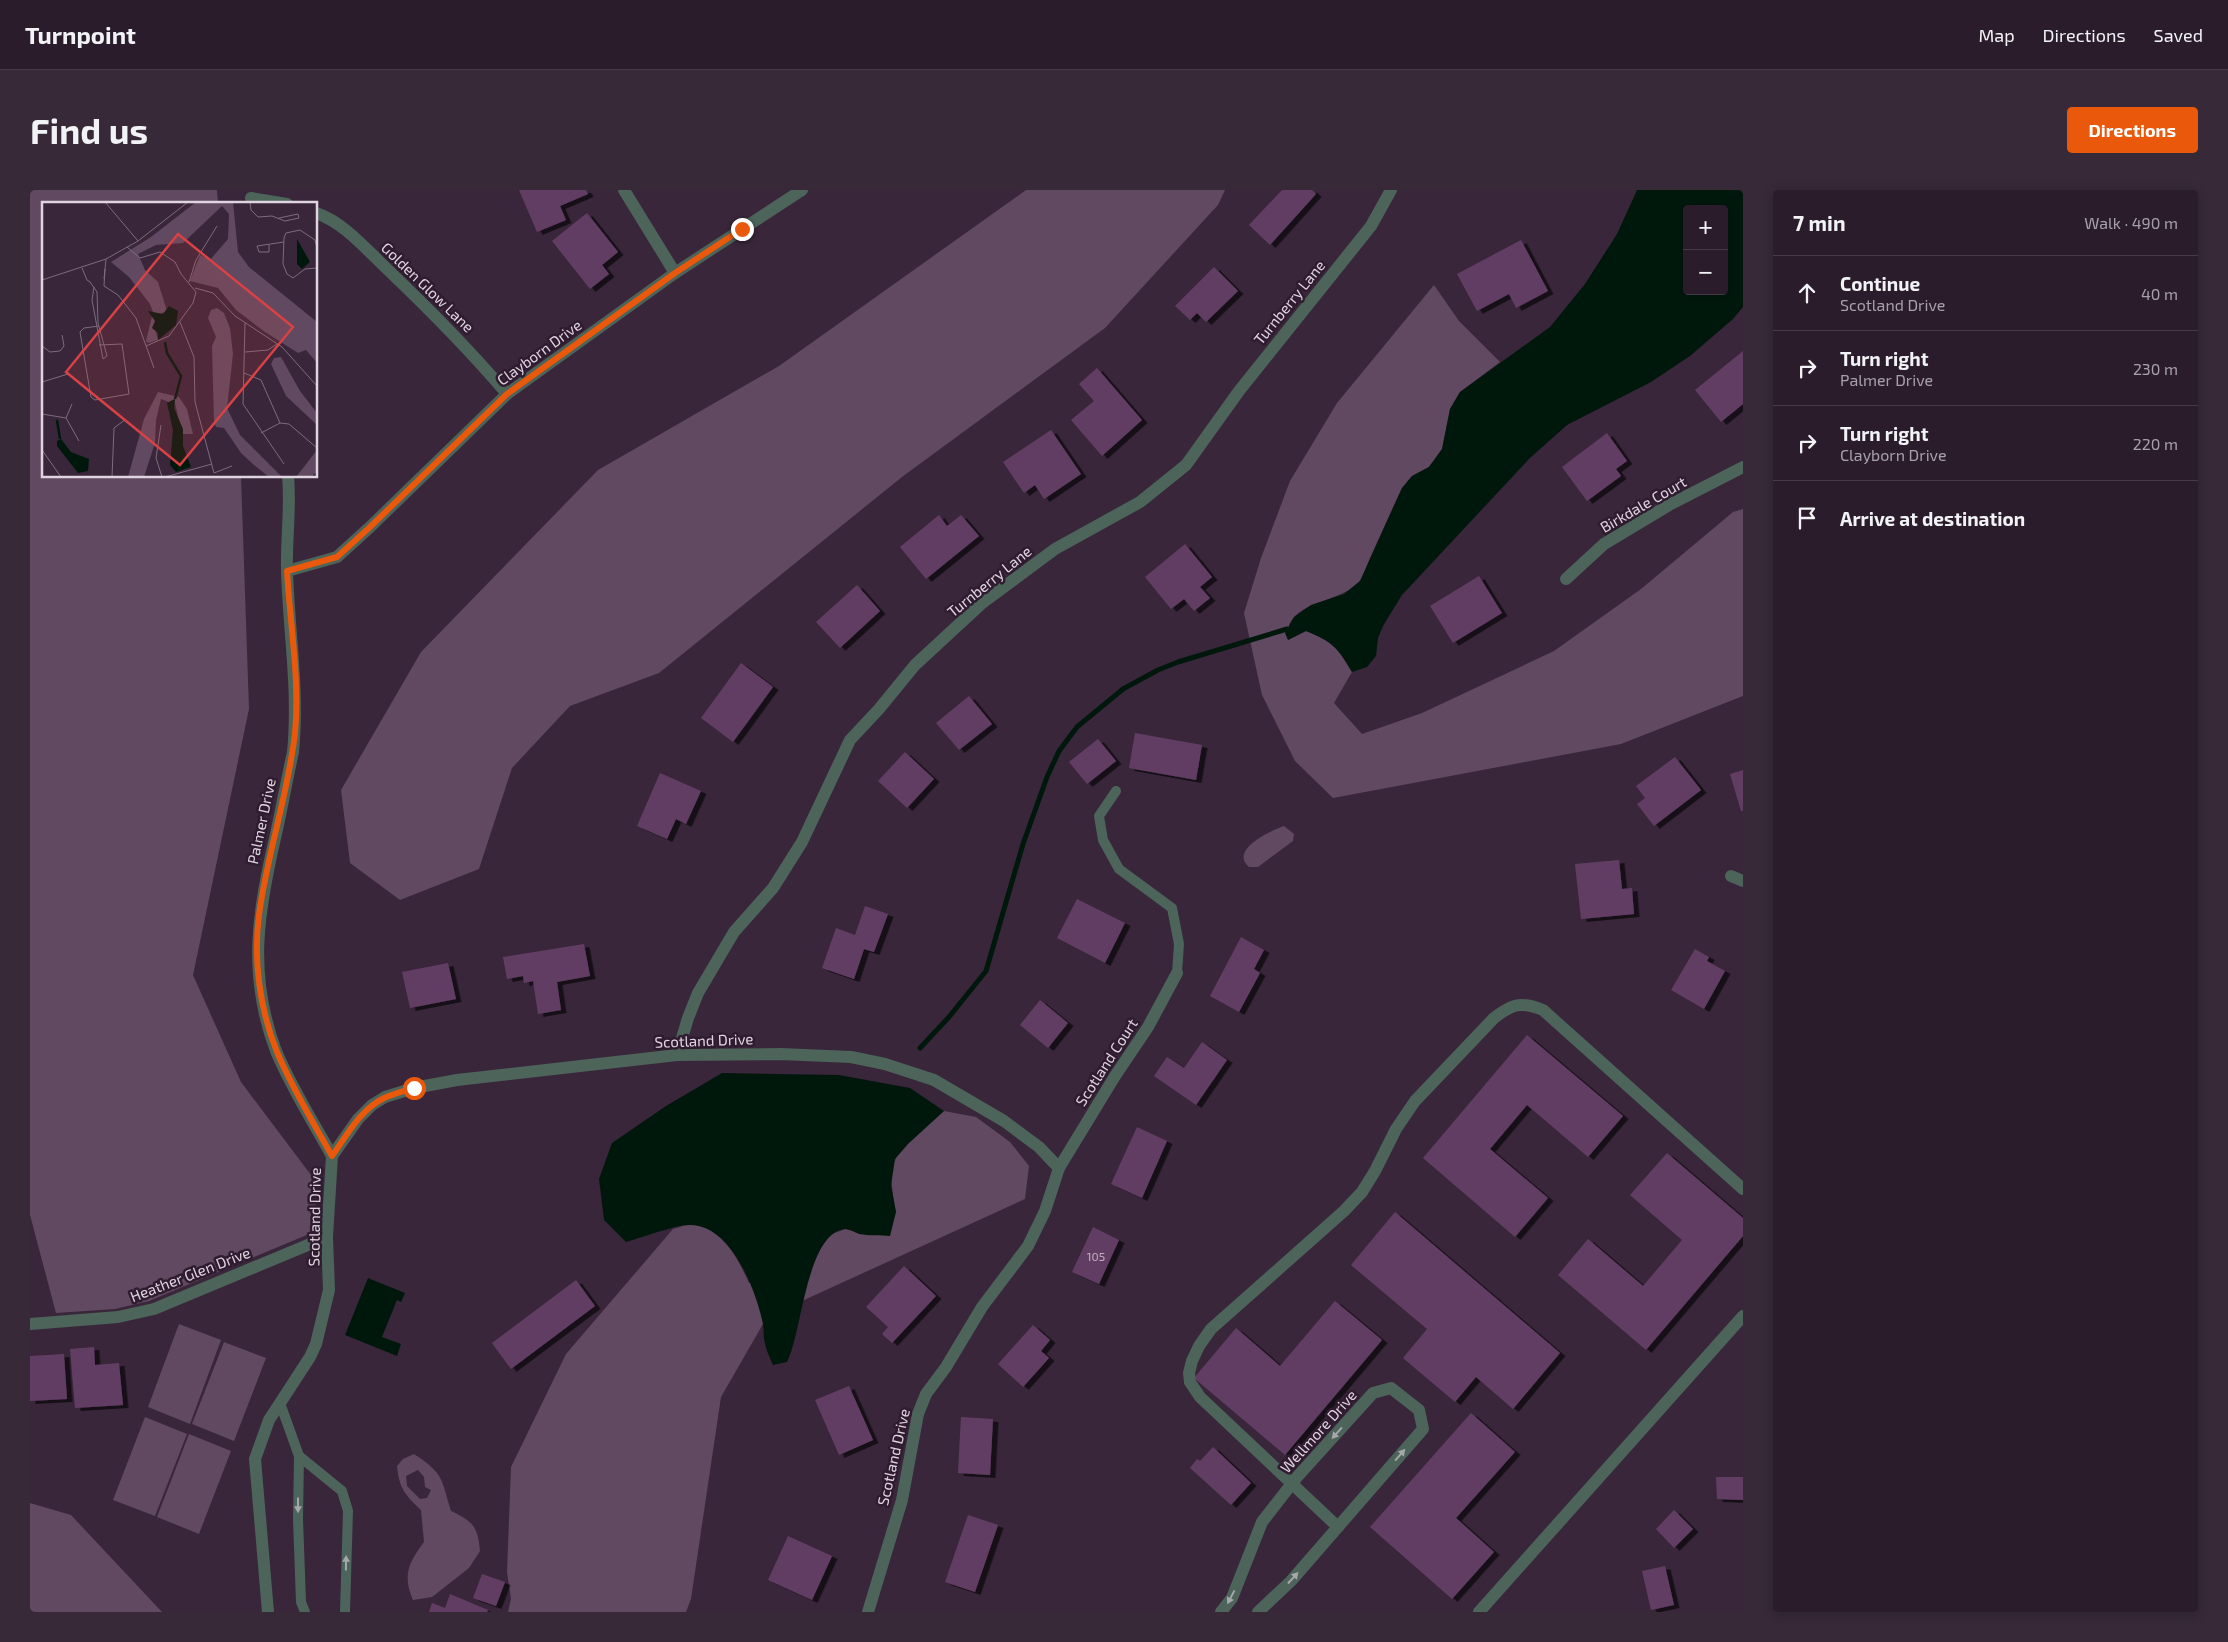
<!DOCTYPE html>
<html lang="en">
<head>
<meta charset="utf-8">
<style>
  :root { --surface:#2b1c2c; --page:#372938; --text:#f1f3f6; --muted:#a6a1a9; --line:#473a48; --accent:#ea580c }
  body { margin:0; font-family:"Exo 2",sans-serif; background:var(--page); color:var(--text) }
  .controls { position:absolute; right:15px; top:15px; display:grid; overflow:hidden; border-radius:5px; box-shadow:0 2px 12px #0003 }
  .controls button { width:45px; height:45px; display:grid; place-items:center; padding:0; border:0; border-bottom:1px solid var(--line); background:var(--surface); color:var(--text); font:25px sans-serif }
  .stop { position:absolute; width:15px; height:15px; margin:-11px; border:4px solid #ea580c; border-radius:50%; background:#fff }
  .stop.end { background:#ea580c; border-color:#fff; box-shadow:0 1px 5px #0008 }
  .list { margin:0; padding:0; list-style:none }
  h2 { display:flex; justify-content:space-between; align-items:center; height:65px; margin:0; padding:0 20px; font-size:21px }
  h2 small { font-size:16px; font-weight:400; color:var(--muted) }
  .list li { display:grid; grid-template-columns:32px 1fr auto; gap:15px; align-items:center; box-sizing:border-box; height:75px; padding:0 20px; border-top:1px solid var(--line) }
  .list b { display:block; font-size:19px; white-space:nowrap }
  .list p { margin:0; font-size:16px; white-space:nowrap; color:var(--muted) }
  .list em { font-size:16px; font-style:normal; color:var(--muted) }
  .icon { flex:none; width:28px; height:28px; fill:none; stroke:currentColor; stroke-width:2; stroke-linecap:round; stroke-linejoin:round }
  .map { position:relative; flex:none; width:1713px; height:1422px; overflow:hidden; border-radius:5px }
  header { display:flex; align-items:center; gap:30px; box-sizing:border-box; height:70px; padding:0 25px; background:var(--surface); border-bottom:1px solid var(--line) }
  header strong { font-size:24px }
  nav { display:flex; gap:28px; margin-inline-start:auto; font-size:18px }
  .intro { display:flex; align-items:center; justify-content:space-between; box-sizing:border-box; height:120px; padding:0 30px }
  h1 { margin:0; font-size:35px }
  .button { padding:12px 22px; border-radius:5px; background:var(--accent); color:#fff; font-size:18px; font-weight:700 }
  main { display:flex; gap:30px; padding:0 30px }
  aside { flex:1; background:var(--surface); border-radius:5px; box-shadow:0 2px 12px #0003 }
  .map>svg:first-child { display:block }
  .green { fill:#604961; fill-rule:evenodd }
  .water { fill:#00180c; fill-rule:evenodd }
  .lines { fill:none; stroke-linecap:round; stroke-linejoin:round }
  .stream { stroke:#00180c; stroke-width:5 }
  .building { fill:#623e64; filter:url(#shadow) }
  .service { stroke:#4c6459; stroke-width:10 }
  .minor { stroke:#4c6459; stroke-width:12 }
  .oneway { fill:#a5a7ab }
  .route { stroke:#ea580c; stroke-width:6 }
  .labels { text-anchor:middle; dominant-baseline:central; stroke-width:5; stroke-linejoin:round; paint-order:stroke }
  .number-label { font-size:12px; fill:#c1aec2 }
  .street-label { font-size:15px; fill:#e1d4e1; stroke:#2f1c30 }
  .inset-river { fill:none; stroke:#00180c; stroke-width:2.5 }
  .inset-road { fill:none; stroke:#7c6c7d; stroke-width:1 }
  .view { fill:#d84244; fill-opacity:0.15; stroke:#d84244; stroke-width:2.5 }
  .inset-edge { fill:none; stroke:#e1d4e1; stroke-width:2.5 }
</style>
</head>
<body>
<header>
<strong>Turnpoint</strong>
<nav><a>Map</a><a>Directions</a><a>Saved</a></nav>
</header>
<div class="intro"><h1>Find us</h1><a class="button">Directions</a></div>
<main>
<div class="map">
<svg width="1713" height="1422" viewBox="0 0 1713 1422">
  <defs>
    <filter id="shadow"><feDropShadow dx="5.5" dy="3" stdDeviation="0" flood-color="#0009"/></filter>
  </defs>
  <rect width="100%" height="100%" fill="#39263a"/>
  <!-- green -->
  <g class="green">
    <path d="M0,0h187l1,14h-174v272h197l8,233 -56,266 48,107 76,101 -3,49 -165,69 -34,8 -59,4 -26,-98z"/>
    <path d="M996,0h199l-7,15 -113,123 -203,149 -243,196 -89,33 -58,62 -33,101 -79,31 -50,-37 -9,-73 80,-138 177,-182 181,-104z"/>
    <path d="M1404,95l25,36 41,41 -40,30 -10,17 -8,40 -13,18 -17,9 -10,12c-11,23 -21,46 -32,70 -3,7 -6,18 -11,24 -21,23 -76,18 -71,58l18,-9c27,10 32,17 46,41l-18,31 28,31 60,-21 132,-62 87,-62 92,-77 10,-3v187l-122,48 -288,54 -38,-37 -33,-66 -18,-82 17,-55 29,-77 47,-78z"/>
    <path d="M1254,636l10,8 -1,7 -35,26h-9c-20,-17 21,-36 35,-41z"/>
    <path d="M914,921l32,6 34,25 19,24 -4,33 -223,102 -39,23 -42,73 -30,202 -5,13h-178l3,-13 -4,-27 4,-105 55,-113 107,-125c5,-1 10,-4 15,-4 32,-3 50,34 61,58l73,-37 9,-12 15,-5 15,5 35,-22c-3,-15 -8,-40 0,-54 8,-16 34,-34 48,-47z"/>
    <path d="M149,1134l42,16 -31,84 -42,-17z"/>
    <path d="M194,1152l42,16 -32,83 -42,-17z"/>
    <path d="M115,1227l42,17 -32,82 -42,-16z"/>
    <path d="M159,1244l42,17 -32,83 -42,-17z"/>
    <path d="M384,1264c30,20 27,24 37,57 22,10 27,16 29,40l-11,17 -37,29 -19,3c-11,-25 -4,-38 11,-58l-3,-32c-16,-15 -22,-22 -24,-44l6,-7zM388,1280l6,7 1,10 6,3 -4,8 -7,1 -13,-13 -1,-10z"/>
    <path d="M0,1313l41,12 91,97h-132z"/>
  </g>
  <!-- water -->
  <g class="water">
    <path d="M1607,0h106v117l-10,12 -43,37 -39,26 -84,43 -37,33 -128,137 -19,31 -5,12 -2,18 -9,11 -15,5c-14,-24 -19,-30 -46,-41l-18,9 -3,-7 9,-16 17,-12 33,-11 16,-13 42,-93 10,-12 17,-9 13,-18 8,-40 10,-17 90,-65 35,-43 32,-50zM1657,19h37v82h-37z"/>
    <path d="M692,883l117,2 71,13 34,23 -36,33 -13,15 -4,26 5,27 -6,24c-10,-1 -21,0 -31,-2 -4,-2 -10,-5 -14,-5 -39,4 -43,105 -58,133l-14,3c-3,-7 -7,-15 -8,-22 -2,-6 -1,-13 -2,-19 -7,-34 -32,-99 -73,-99 -12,-1 -50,13 -64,17l-22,-22 -5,-41 13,-36 54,-37z"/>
    <path d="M338,1088l37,15 -4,9 -4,-2 -15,37 19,7 -4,12 -52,-21z"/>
  </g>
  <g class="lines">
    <!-- stream -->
    <path class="stream" d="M890,858l29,-31 37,-46 37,-127 24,-67 12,-26 18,-24 46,-38 35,-19 20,-8 109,-33"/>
  </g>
  <!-- building -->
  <g class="building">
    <path d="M489,0h67l2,4 -28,12 6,14 -29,12z"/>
    <path d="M1252,0h30l4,4 -46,51 -21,-20z"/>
    <path d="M557,23l31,39 -16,13 7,9 -19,15 -38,-48z"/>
    <path d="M1491,50l27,51 -32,17 -7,-14 -32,17 -20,-37z"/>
    <path d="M1184,77l24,24 -32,31 -9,-9 -7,7 -15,-14z"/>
    <path d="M1713,161v53l-22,18 -26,-32z"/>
    <path d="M1067,178l45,52 -40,36 -31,-36 23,-19 -15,-17z"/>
    <path d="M1021,240l30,44 -37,25 -9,-14 -11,8 -21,-31z"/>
    <path d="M1577,243l20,28 -11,8 5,7 -34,25 -25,-34z"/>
    <path d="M909,325l8,11 14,-11 18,21 -53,43 -26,-32z"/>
    <path d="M1155,354l27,33 -12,10 10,11 -16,13 -10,-12 -13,10 -26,-32z"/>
    <path d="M1449,386l23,37 -49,30 -23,-37z"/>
    <path d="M827,395l23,26 -40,37 -24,-26z"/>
    <path d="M711,473l32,24 -40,55 -32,-24z"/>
    <path d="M939,506l23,28 -33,26 -23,-27z"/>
    <path d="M1105,543l67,12 -6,35 -67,-12z"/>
    <path d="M1068,549l18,22 -29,23 -18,-22z"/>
    <path d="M875,562l29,27 -27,29 -29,-27z"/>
    <path d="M1645,567l26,33 -47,36 -17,-22 8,-6 -9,-12z"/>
    <path d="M1713,580v41h-2l-11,-37z"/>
    <path d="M630,583l41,18 -15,33 -10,-5 -9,20 -30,-13z"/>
    <path d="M1589,670l3,29 10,-1 2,26 -53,5 -6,-55z"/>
    <path d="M1047,709l48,24 -20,40 -48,-25z"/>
    <path d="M835,716l23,8 -14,38 -10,-3 -10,30 -32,-11 14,-40 19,7z"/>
    <path d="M1211,747l23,13 -10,19 6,4 -21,39 -29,-16z"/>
    <path d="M554,754l6,32 -33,6 4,28 -23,4 -5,-33 -9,2 -1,-7 -16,3 -4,-22z"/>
    <path d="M1665,759l14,8 -2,4 18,10 -21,38 -33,-19z"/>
    <path d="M418,773l8,36 -46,9 -8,-36z"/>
    <path d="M1010,810l28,23 -20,25 -28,-23z"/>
    <path d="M1497,845l96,81 -35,41 -61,-52 -37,44 58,49 -33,39 -92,-79z"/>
    <path d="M1172,852l25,18 -31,45 -42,-29 13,-19 17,11z"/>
    <path d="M1107,937l30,14 -25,57 -31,-14z"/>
    <path d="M1637,963l76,65v18l-97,114 -88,-75 30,-36 55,47 39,-46 -52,-45z"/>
    <path d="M1365,1022l165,141 -47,56 -37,-32 -21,25 -52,-44 24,-29 -76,-64z"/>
    <path d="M1063,1037l26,13 -20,44 -27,-12z"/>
    <path d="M874,1076l32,30 -44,47 -10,-9 6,-7 -22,-20z"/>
    <path d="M546,1090l19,26 -84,63 -19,-26z"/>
    <path d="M1305,1111l47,39 -97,115 -91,-77 42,-50 44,38z"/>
    <path d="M1003,1135l17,15 -9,11 8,7 -26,29 -25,-23z"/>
    <path d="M64,1157l1,18 24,-2 4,42 -48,3 -5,-59z"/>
    <path d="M34,1164l3,45 -37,2v-45z"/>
    <path d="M819,1196l24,54 -34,15 -24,-55z"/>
    <path d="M1441,1223l44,39 -59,66 38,34 -42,47 -82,-72z"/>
    <path d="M931,1227l32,2 -3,56 -32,-2z"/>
    <path d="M1183,1257l38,36 -20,22 -41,-37 7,-9 3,2z"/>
    <path d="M1686,1287h27v23l-26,-1z"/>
    <path d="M1644,1320l19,19 -19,19 -18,-19z"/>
    <path d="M938,1325l30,10 -23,67 -30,-10z"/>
    <path d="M758,1346l44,20 -20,44 -44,-20z"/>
    <path d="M1635,1376l9,39 -23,5 -9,-39z"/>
    <path d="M452,1384l23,8 -9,24 -23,-8z"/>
    <path d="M420,1404l38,16 -1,2h-58l3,-9 13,5z"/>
  </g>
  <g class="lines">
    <!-- service -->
    <g class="service">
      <path d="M1086,601l-17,25 4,24 16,29 53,39 7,36 -2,29"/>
      <path d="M250,1213l19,53 -1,63 3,83 4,10"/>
      <path d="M269,1266l43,35 6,20 -3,101"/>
    </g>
    <!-- minor -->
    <g class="minor">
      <path d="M594,0l51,83"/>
      <path d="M221,8l36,6"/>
      <path d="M286,23c27,9 49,35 69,54 43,41 84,82 122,127"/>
      <path d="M258,286c3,32 -2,64 -1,96 2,60 12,119 6,180 -6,27 -11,55 -17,82 -18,77 -29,140 0,217 15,36 37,71 56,105"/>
      <path d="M257,381l50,-14 33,-30 137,-133 168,-121 127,-83"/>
      <path d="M1536,389l38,-35 65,-39 74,-38"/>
      <path d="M1701,686l12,5"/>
      <path d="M647,865l11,-37 10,-25 36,-61 39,-44 29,-46 48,-102 29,-31 36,-44 66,-61 74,-55 85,-47 46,-37 53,-74 132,-165 20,-36"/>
      <path d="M0,1134l88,-7 36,-8 173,-72"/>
      <path d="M1308,1337l-138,-130 -10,-15 -1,-9 3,-12 7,-15 12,-17 133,-118 18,-19 13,-21 21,-42 19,-28 79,-83c18,-14 27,-17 49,-8l200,179"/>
      <path d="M238,1422l-13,-153 14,-39 41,-63 6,-13 13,-54 -2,-53 5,-81 26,-37 14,-14 13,-8 29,-9 43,-8 220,-25 103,-1 71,3 34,7 49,16 70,41 35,26 20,21"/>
      <path d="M838,1422l34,-112 16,-86 8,-20 20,-27 36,-60 46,-61 17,-35 14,-43 56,-92 33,-49 29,-54"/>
      <path d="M1191,1422l11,-14 30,-76 35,-45 76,-84 18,-5 28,22 4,19 -132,152 -33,31"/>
      <path d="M1449,1422l264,-296"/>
    </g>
  </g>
  <!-- one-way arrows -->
  <defs><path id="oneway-solid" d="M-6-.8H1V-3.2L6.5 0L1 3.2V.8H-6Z" transform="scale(1.25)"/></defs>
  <g class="oneway">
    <use href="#oneway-solid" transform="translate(1307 1243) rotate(132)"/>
    <use href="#oneway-solid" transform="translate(1370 1265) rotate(-49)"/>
    <use href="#oneway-solid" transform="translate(268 1315) rotate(90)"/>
    <use href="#oneway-solid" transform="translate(316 1373) rotate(-89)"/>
    <use href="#oneway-solid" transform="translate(1263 1388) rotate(-47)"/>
    <use href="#oneway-solid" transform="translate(1201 1407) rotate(118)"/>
  </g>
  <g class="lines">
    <!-- route -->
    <path class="route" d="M384,898c-10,3 -21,6 -30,10 -24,12 -37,37 -52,58 -19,-34 -40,-68 -55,-104 -17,-42 -24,-92 -18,-137 8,-61 29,-120 36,-182 5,-53 -5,-109 -8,-162l50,-14 33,-30 137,-133 168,-121 67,-44"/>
  </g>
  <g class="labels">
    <!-- number labels -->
    <g class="number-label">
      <text x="1066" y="1066">105</text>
    </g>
    <!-- street labels -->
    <g class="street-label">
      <text transform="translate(398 97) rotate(44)">Golden Glow Lane</text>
      <text transform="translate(1259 112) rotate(-51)">Turnberry Lane</text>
      <text transform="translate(509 162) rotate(-36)">Clayborn Drive</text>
      <text transform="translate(1613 314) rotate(-30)">Birkdale Court</text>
      <text transform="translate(959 391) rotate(-39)">Turnberry Lane</text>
      <text transform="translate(231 631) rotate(-78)">Palmer Drive</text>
      <text transform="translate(674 850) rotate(-2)">Scotland Drive</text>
      <text transform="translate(1076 872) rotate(-57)">Scotland Court</text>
      <text transform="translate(284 1027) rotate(-89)">Scotland Drive</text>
      <text transform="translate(160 1084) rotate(-21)">Heather Glen Drive</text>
      <text transform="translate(1288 1241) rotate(-48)">Wellmore Drive</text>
      <text transform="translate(863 1267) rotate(-77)">Scotland Drive</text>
    </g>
  </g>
  <!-- overview -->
  <g transform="translate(12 12)">
    <rect width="275" height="275" fill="#39263a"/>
    <path d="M154,0h37l5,50 11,15 68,55v41l-11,-13 -8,3 -33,-21 -29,-22 -18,-22 -28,-7 10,-26 10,5 18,-21 1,-25 -7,-8 -39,37 -27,2 -18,9 7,16 13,12 9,29 -7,3 -6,11 4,15 -10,3 -2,-2 7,-29 -3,-8 -21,-27 -18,-15 40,-25zM175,106l7,5 6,15 3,26 -6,54 13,27 42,42h-13l-15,-12 -13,-12 -17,-25 -8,-1 -2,-5 -2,-76 4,-9 -8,-19 3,-8zM239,155l19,34 17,22v12l-31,-29 -15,-32 3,-6zM116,190l21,5 8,12 6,25h-11l-8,-35 -5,3 -8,-3 -5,21 -1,23 -11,34h-16l16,-58zM275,248v22l-6,5h-15z" fill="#604961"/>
    <path d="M255,37l13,23 -8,7 -5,-5zM127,104l9,5 -2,14 -18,15v-7l-6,-5 3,-7 -7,-10 15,3zM133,197l-1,9 9,21v17l8,21 -15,5 -6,-7 3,-35 -6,-27zM19,237l10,13 18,7 -1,12 -10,2 -21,-27v-5z" fill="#00180c"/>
    <path class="inset-river" d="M123,140l2,11 14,23 -6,23M15,218l3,19"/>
    <path class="inset-road" d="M63,0l33,39M208,0l1,8 7,7 14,-1 13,5 14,-3 -1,-4 -19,4M227,43v7h-10l-2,-6 27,-4M85,45l13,11 20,-6 15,10 6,12 15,18 -3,11 -24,33 -23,10M275,46l-2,-8 -15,-10 -14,3 -2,5 -1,26 4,10 6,4 12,-9 12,-1M40,66l5,12 3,2 5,7 2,3 1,31 9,33 -4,3 -11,-59 2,-13M63,67l-1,17 14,9 18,23 18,50M62,77l2,-20M0,78l64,-21 32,-18 50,-39M147,80l7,-22 21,-34M153,86l18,5 22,23 47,31 35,39M138,120l14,35 1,45 19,71 18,-7M203,121l-2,81 41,60M57,124l-15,2 -4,4 11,65 4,3 34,-6 -7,-50 -23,1M0,144l8,6 10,-1 4,-5 -2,-11M203,150l23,-2 9,-6M202,171l17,7 19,43M0,180l26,-8M0,212l24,4 13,23M24,216l6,-14M119,223l-5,33 6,19M219,231l19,-10 9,1 28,24M0,248l19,27M70,275l2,-49 12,-9M123,275l47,-13"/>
    <path class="view" d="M136,32l115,93 -113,138 -114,-93z"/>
    <rect width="275" height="275" class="inset-edge"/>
  </g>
</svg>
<div class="controls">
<button>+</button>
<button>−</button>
</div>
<div class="stop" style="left:384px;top:898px"></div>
<div class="stop end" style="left:712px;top:39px"></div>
</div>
<aside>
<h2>7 min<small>Walk · 490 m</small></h2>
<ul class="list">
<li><svg class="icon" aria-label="ahead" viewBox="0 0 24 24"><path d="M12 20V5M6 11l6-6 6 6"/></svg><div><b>Continue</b><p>Scotland Drive</p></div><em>40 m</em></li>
<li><svg class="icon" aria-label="right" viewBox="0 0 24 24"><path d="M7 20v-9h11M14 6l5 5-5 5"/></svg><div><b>Turn right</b><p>Palmer Drive</p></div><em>230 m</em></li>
<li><svg class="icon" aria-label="right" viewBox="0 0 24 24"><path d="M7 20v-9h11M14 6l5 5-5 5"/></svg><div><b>Turn right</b><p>Clayborn Drive</p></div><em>220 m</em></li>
<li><svg class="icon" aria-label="arrive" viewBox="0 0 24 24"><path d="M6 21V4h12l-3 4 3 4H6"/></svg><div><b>Arrive at destination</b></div></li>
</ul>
</aside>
</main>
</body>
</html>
